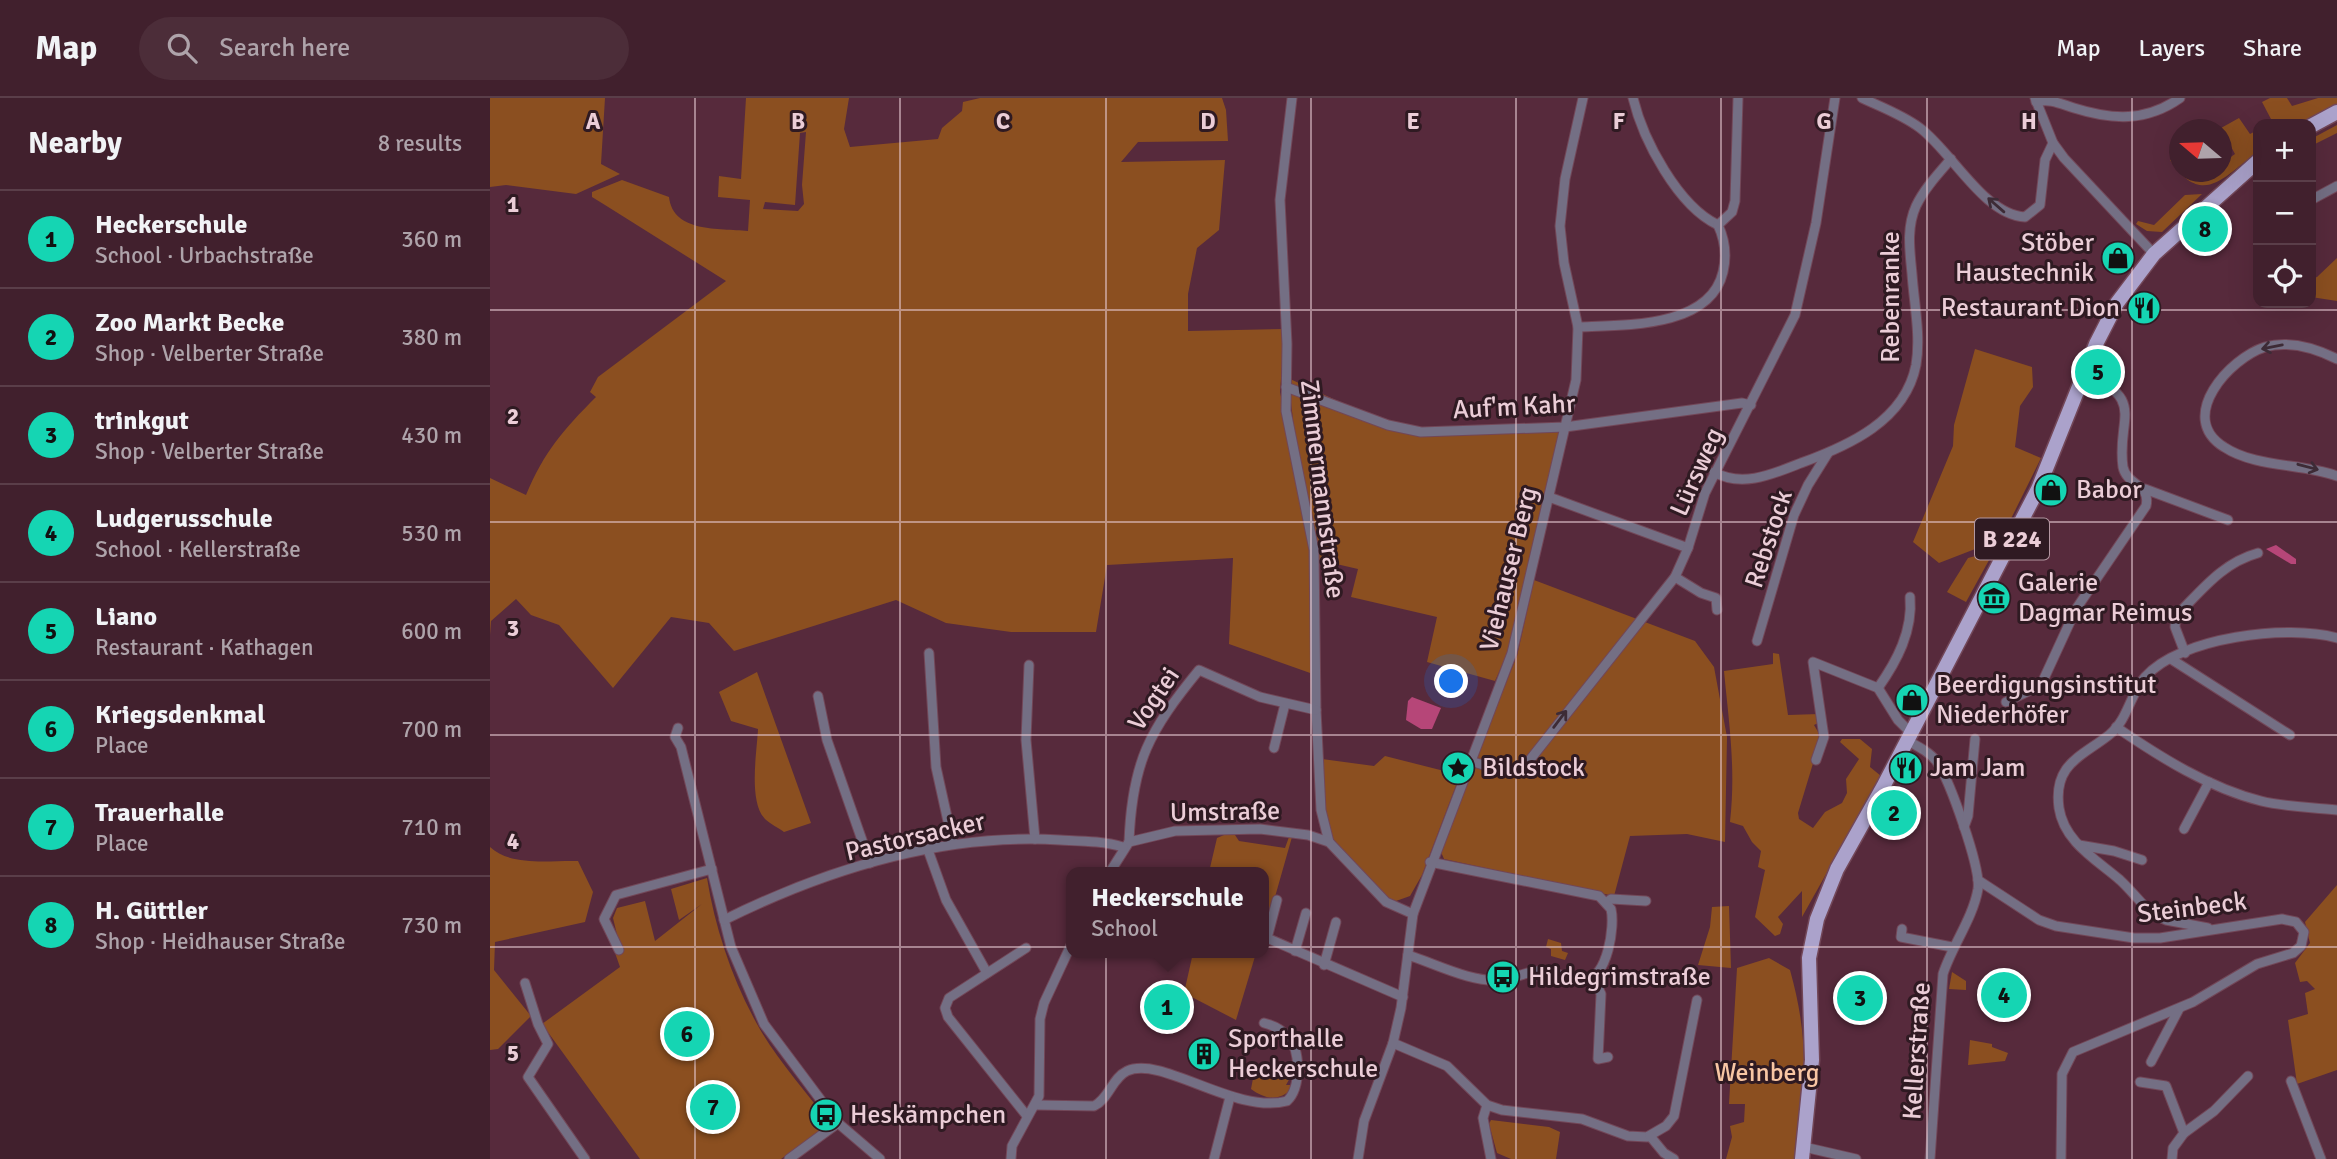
<!DOCTYPE html>
<html lang="en">
<head>
<meta charset="utf-8">
<style>
  :root { --surface:#41202d; --page:#4c2d39; --text:#f1f3f6; --muted:#aea3aa; --line:#5a3e49; --accent:#15d5b3 }
  body { margin:0; font-family:Signika,sans-serif; background:var(--page); color:var(--text) }
  .controls { position:absolute; right:21px; top:21px; display:grid; overflow:hidden; border-radius:14px; box-shadow:0 7px 28px #0002 }
  .controls button { width:63px; height:63px; display:grid; place-items:center; padding:0; border:0; border-bottom:2px solid var(--line); background:var(--surface); color:var(--text); font:35px sans-serif }
  .compass { position:absolute; left:1679px; top:21px; width:63px; height:63px; border-radius:50%; background:var(--surface); box-shadow:0 7px 28px #0002; rotate:289deg }
  .you { position:absolute; left:962px; top:584px; width:24px; height:24px; margin:-18px; border:5px solid #fff; border-radius:50%; background:#1a73e8; box-shadow:0 0 0 10px #1a73e833 }
  .badge { display:grid; place-items:center; width:46px; height:46px; border-radius:50%; background:var(--accent); color:#111; font-size:23px; font-weight:700 }
  .pin { position:absolute; translate:-50% -50%; border:4px solid #fff; box-shadow:0 2px 7px #0006 }
  .popup { position:absolute; left:576px; top:769px; width:203px; height:91px; box-sizing:border-box; display:grid; place-content:center; border-radius:14px; background:var(--surface); filter:drop-shadow(0 2px 5px #0005); font-size:23px; white-space:nowrap; color:var(--muted) }
  .popup b { font-size:26px; color:var(--text) }
  .popup::after { content:''; position:absolute; left:50%; top:100%; margin-left:-14px; border:14px solid transparent; border-top-color:var(--surface) }
  .list { margin:0; padding:0; list-style:none }
  h2 { display:flex; justify-content:space-between; align-items:center; height:91px; margin:0; padding:0 28px; font-size:30px }
  h2 small { font-size:23px; font-weight:400; color:var(--muted) }
  .list li { display:grid; grid-template-columns:46px 1fr auto; gap:21px; align-items:center; box-sizing:border-box; height:98px; padding:0 28px; border-top:2px solid var(--line) }
  .list b { display:block; font-size:26px; white-space:nowrap }
  .list p { margin:0; font-size:23px; white-space:nowrap; color:var(--muted) }
  .list em { font-size:23px; font-style:normal; color:var(--muted) }
  .icon { flex:none; width:38px; height:38px; fill:none; stroke:currentColor; stroke-width:2; stroke-linecap:round; stroke-linejoin:round }
  .map { position:relative; flex:none; width:1847px; height:1061px; overflow:hidden }
  header { display:flex; align-items:center; gap:42px; box-sizing:border-box; height:98px; padding:0 35px; background:var(--surface); border-bottom:2px solid var(--line) }
  header strong { font-size:33px }
  nav { display:flex; gap:38px; margin-inline-start:auto; font-size:24px }
  .search { width:490px; height:63px; background:var(--page); display:flex; align-items:center; gap:18px; box-sizing:border-box; padding:0 24px; border-radius:38px; color:var(--muted); font-size:26px }
  main { display:flex }
  aside { flex:1; background:var(--surface) }
  .map>svg:first-child { display:block }
  .green { fill:#8b4f20; fill-rule:evenodd }
  .water { fill:#b64678 }
  .lines { fill:none; stroke-linecap:round; stroke-linejoin:round }
  .minor-casing { stroke:#724758; stroke-width:11 }
  .primary-casing { stroke:#724758; stroke-width:17 }
  .minor { stroke:#746f84; stroke-width:9 }
  .primary { stroke:#aba2cb; stroke-width:14 }
  .oneway { stroke:#3d2b36 }
  .grid { fill:none; stroke:#ebcdd7; stroke-width:2; stroke-opacity:0.55 }
  .labels { text-anchor:middle; dominant-baseline:central; stroke-width:6; stroke-linejoin:round; paint-order:stroke }
  .shield { fill:#2f1a22; stroke:#b397a1; stroke-width:2 }
  .shield-label { font-size:24px; font-weight:bold; fill:#ebcdd7 }
  .poi-label { font-size:26px; fill:#ebcdd7; stroke:#2f1a22; text-anchor:start }
  .street-label { font-size:26px; fill:#ebcdd7; stroke:#2f1a22 }
  .park-label { font-size:26px; fill:#f8c6a4; stroke:#2f1a22 }
  .grid-label { font-size:23px; text-anchor:middle; font-weight:bold; fill:#ebcdd7; stroke:#2f1a22; stroke-width:6; stroke-linejoin:round; paint-order:stroke }
</style>
</head>
<body>
<header>
<strong>Map</strong>
<div class="search"><svg class="icon" aria-label="search" viewBox="0 0 24 24"><circle cx="10" cy="10" r="6"/><path d="M15 15l6 6"/></svg>Search here</div>
<nav><a>Map</a><a>Layers</a><a>Share</a></nav>
</header>
<main>
<aside>
<h2>Nearby<small>8 results</small></h2>
<ul class="list">
<li><span class="badge">1</span><div><b>Heckerschule</b><p>School · Urbachstraße</p></div><em>360 m</em></li>
<li><span class="badge">2</span><div><b>Zoo Markt Becke</b><p>Shop · Velberter Straße</p></div><em>380 m</em></li>
<li><span class="badge">3</span><div><b>trinkgut</b><p>Shop · Velberter Straße</p></div><em>430 m</em></li>
<li><span class="badge">4</span><div><b>Ludgerusschule</b><p>School · Kellerstraße</p></div><em>530 m</em></li>
<li><span class="badge">5</span><div><b>Liano</b><p>Restaurant · Kathagen</p></div><em>600 m</em></li>
<li><span class="badge">6</span><div><b>Kriegsdenkmal</b><p>Place</p></div><em>700 m</em></li>
<li><span class="badge">7</span><div><b>Trauerhalle</b><p>Place</p></div><em>710 m</em></li>
<li><span class="badge">8</span><div><b>H. Güttler</b><p>Shop · Heidhauser Straße</p></div><em>730 m</em></li>
</ul>
</aside>
<div class="map">
<svg width="1847" height="1061" viewBox="0 0 1847 1061">
  <rect width="100%" height="100%" fill="#572a3c"/>
  <!-- green -->
  <g class="green">
    <path d="M0,0h115l-4,66 19,10 -44,20 -70,-9 -16,2z"/>
    <path d="M256,0h103l-5,31 6,18 88,-8 4,-11 20,-17 1,-9 17,-4h242l4,12 2,31 -90,1 -17,20 104,-2 -6,70 -22,18 -9,46v37l97,-2 -5,63 30,147 3,135 -84,-30 4,-86 -126,7 -11,67h-85l-65,-9 -50,-23 -162,51 -25,-28 -38,-6 -58,71 -54,-63 -28,-10 -15,-16 -25,22 -1,14v-157l36,17c18,-43 37,-65 70,-98l-6,-5 8,-15 128,-96 -121,-76 -13,-8v-5l30,-12 47,17c4,36 50,31 79,34l2,-31 -32,-3 1,-21 22,3zM316,34l-4,53 2,19 -6,7 -35,-2 2,-7 30,3 5,-72z"/>
    <path d="M1780,0h17l5,8 26,-8h19v7l-36,19h-34l5,-3 -10,-19z"/>
    <path d="M1749,20l11,16 8,-4v22c-32,22 -55,58 -88,8l9,-5v17h42l1,-9 13,-9 -14,-26z"/>
    <path d="M1847,27v8l-26,13v-7z"/>
    <path d="M1712,96l-40,38 -15,-1 -11,-7 2,-3 16,4 31,-30z"/>
    <path d="M1847,160v43l-26,-4v-18l6,-2z"/>
    <path d="M1485,251l57,18 1,20 -13,19 -5,41 26,11 -40,81 -62,24 -26,-21 40,-96 1,-21z"/>
    <path d="M798,280l121,56 152,-4 -53,222 -13,29 -68,-19 10,-45 -86,-20 7,-28 -39,-9 -24,-124z"/>
    <path d="M1504,453l-28,51 -19,-10 21,-34z"/>
    <path d="M1044,482l161,61 19,26 13,70 -2,105 -38,-8 -57,2 -16,60 -170,-37 -5,-12 78,-191z"/>
    <path d="M1283,555l6,1 9,61 31,-1 -1,9 -4,2 7,12 -23,76 1,6 14,9 12,-16 17,-9 5,-10 -1,-14 13,-20 -19,-17 2,-3h18l12,10 -2,18 11,9 -79,141v-26l-24,26 5,7 -3,10 -5,2 -20,-19 10,-47 -7,-3 3,-16 -9,-9 -9,-16 -13,-4c6,-54 -1,-98 -6,-151l49,-7z"/>
    <path d="M267,574l54,151 -27,9c-5,-4 -14,-8 -19,-13 -17,-18 -8,-67 -7,-90l-27,-8 -12,-29z"/>
    <path d="M895,658l75,19 -38,100 -12,21 -14,5 -10,-4 -54,-54 -7,-33 -3,-51 52,7z"/>
    <path d="M734,737h11l4,6 46,7 4,-11h3l-27,95 -2,-60h-54l8,-34z"/>
    <path d="M0,749c21,20 61,13 88,14l15,31 -8,30 -90,20 -1,28 37,46 -33,33 -8,1z"/>
    <path d="M217,780c8,50 25,101 50,146 19,35 49,67 73,100l-49,35h-141l-98,-135 78,-57 -6,-17 6,-3 -7,-29 4,-10 28,-7 10,40 47,-37 -23,16 -8,-31z"/>
    <path d="M1847,787v185l-40,14 -9,-64 20,-6 -3,-21 10,-4 -8,-8 -7,1 -5,-19 15,-20 -5,-21z"/>
    <path d="M1239,808l2,62 -33,-3 12,-38 2,-20z"/>
    <path d="M1058,841l13,4 1,8 6,2 -3,7 -14,-4v-7l-5,-2z"/>
    <path d="M703,855h63l-20,67 -52,-27z"/>
    <path d="M1279,860l21,12c19,67 17,120 5,189h-69l6,-22 -2,-11 14,-4 1,-18h-16l8,-136z"/>
    <path d="M1462,874l14,9v9l-17,-1z"/>
    <path d="M1480,942l22,4v3l16,6 -3,8 -37,4z"/>
    <path d="M765,970l36,8 -5,9h5l-2,6c-12,11 -26,7 -38,-2z"/>
    <path d="M1001,1022l58,7 11,5 -4,27h-45l-14,-6 -8,-29z"/>
  </g>
  <!-- water -->
  <g class="water">
    <path d="M1786,447l20,14v5h-5l-25,-15z"/>
    <path d="M922,599l29,11 -9,21h-11l-15,-9 2,-19z"/>
  </g>
  <g class="lines">
    <defs>
      <g id="minor">
        <path d="M802,0l-12,102 7,144 -1,67 28,139 2,160 5,100 8,32"/>
        <path d="M1143,0c10,42 45,108 85,127"/>
        <path d="M1372,0c19,9 41,17 58,30 32,24 64,87 105,89l15,-12 5,-45 8,-17"/>
        <path d="M1545,0l18,45 11,15 90,96"/>
        <path d="M1546,4c14,-4 25,2 38,6 38,12 72,14 106,-10"/>
        <path d="M1821,102l26,-14"/>
        <path d="M1088,229c47,-2 132,1 145,-55 4,-17 2,-32 -5,-47l14,-13 3,-11 3,-103"/>
        <path d="M1847,261c-22,-11 -47,-19 -72,-12 -35,11 -89,70 -41,100 32,21 77,16 113,29"/>
        <path d="M796,289l102,38 33,7 144,-5 177,-24 9,2"/>
        <path d="M1224,374c28,16 59,2 87,-9 47,-17 104,-42 115,-98 5,-29 -2,-62 -4,-91 -2,-22 -6,-46 4,-68 8,-17 22,-32 35,-47"/>
        <path d="M1655,391l83,31"/>
        <path d="M1059,399l139,51"/>
        <path d="M1185,479l26,16 15,5 1,12"/>
        <path d="M1267,543l37,-126 14,-30 20,-32"/>
        <path d="M439,555l7,114 17,77"/>
        <path d="M1695,555l-10,-26 1,-11c26,-26 46,-53 82,-63"/>
        <path d="M1681,561l119,76"/>
        <path d="M539,567l-3,75 9,99"/>
        <path d="M1388,590c19,-27 35,-57 32,-91"/>
        <path d="M328,598l9,44 43,123"/>
        <path d="M1516,604l35,-17 35,-76 70,-103c5,-22 -19,-20 -23,-39 -7,-48 25,-68 -39,-93"/>
        <path d="M1626,629c44,30 93,61 145,74 24,6 51,6 76,9"/>
        <path d="M188,630l-3,9 6,10 50,200 33,77 74,99 42,36"/>
        <path d="M1416,642c11,6 24,12 31,22 13,19 44,106 41,127 -5,29 -26,57 -35,85l-13,185"/>
        <path d="M784,650l11,-44"/>
        <path d="M1326,662l8,-23 -11,-75 65,26 20,32 12,12"/>
        <path d="M980,663l37,11 18,-6 150,-189 13,-29 17,-55 90,-178 21,-92 19,-125"/>
        <path d="M1474,729l4,-11 7,-77"/>
        <path d="M1694,731l25,-47"/>
        <path d="M639,744c3,-80 20,-111 70,-172l61,27 56,13"/>
        <path d="M1589,747l35,6 28,9"/>
        <path d="M438,752l18,50 41,73"/>
        <path d="M620,774l19,-30 46,-11 85,-2 48,6 21,7 57,60 27,12"/>
        <path d="M1488,782l61,40 17,6 78,12h26l122,-19 14,3 8,10 -3,14 -8,7 -36,11 -64,38 -120,50 -11,22 -1,85"/>
        <path d="M787,802l-10,38 136,59"/>
        <path d="M1117,804l4,-3 35,2"/>
        <path d="M234,822c103,-51 220,-87 336,-80 21,1 43,1 63,7"/>
        <path d="M1718,830l-42,-8 -13,-6c-12,-10 -21,-23 -33,-34 -23,-20 -56,-38 -61,-72 -6,-44 22,-51 50,-73 19,-15 21,-41 36,-58 35,-40 143,-53 192,-39"/>
        <path d="M1412,831l-1,8 51,10"/>
        <path d="M536,850l-77,50 -4,10 3,9 79,99"/>
        <path d="M129,852l-15,-31 12,-24 96,-26"/>
        <path d="M805,853l11,-38"/>
        <path d="M918,857c28,9 64,28 93,25 13,-1 24,-8 37,-9 16,-2 31,11 47,9 23,-3 30,-54 26,-71l-12,-13 -169,-34"/>
        <path d="M834,867l12,-43"/>
        <path d="M1103,879l8,17 -3,65 10,-2"/>
        <path d="M35,885l13,41 10,20 -20,33 57,82"/>
        <path d="M903,945l54,23 40,39 15,5 80,9 46,17 19,1 19,-11 8,-10 23,-116"/>
        <path d="M1661,964l28,-53"/>
        <path d="M1801,983l30,78"/>
        <path d="M1650,984l26,4 18,47 -11,15 -1,11"/>
        <path d="M546,1007l58,1c15,-7 18,-28 33,-35 35,-16 108,44 160,30 14,-13 14,-51 1,-64 -6,-7 -16,-12 -24,-14"/>
        <path d="M997,1007l-4,13 8,41"/>
        <path d="M1694,1035l30,-22 34,-35"/>
        <path d="M1160,1038l14,17 10,6"/>
        <path d="M1314,1049l52,12"/>
        <path d="M299,1061l49,-36"/>
        <path d="M521,1061l1,-13 27,-50 1,-77 4,-16 27,-58"/>
        <path d="M724,1061l16,-62"/>
        <path d="M868,1061l6,-38 29,-78 8,-35 12,-94 99,-261 64,-273 2,-53 -14,-64 -4,-37 5,-47 18,-81"/>
      </g>
      <g id="primary">
        <path d="M1821,28l26,-14"/>
        <path d="M1312,1061l10,-99 -3,-102 8,-39 20,-50 46,-82 155,-298 58,-145 21,-41 37,-49 104,-93"/>
      </g>
    </defs>
    <!-- minor casing -->
    <use href="#minor" class="minor-casing"/>
    <!-- primary casing -->
    <use href="#primary" class="primary-casing"/>
    <!-- minor -->
    <use href="#minor" class="minor"/>
    <!-- primary -->
    <use href="#primary" class="primary"/>
  </g>
  <!-- one-way arrows -->
  <defs><path id="oneway-shaft" d="M-6 0H5M1.5-3L5.5 0L1.5 3" fill="none" stroke-width="1.6" stroke-linecap="round" stroke-linejoin="round" transform="scale(1.75)"/></defs>
  <g class="oneway">
    <use href="#oneway-shaft" transform="translate(1506 107) rotate(-139)"/>
    <use href="#oneway-shaft" transform="translate(1782 249) rotate(169)"/>
    <use href="#oneway-shaft" transform="translate(1818 369) rotate(15)"/>
    <use href="#oneway-shaft" transform="translate(1070 621) rotate(-53)"/>
  </g>
  <!-- grid -->
  <path class="grid" d="M205,0v1061M410,0v1061M616,0v1061M821,0v1061M1026,0v1061M1231,0v1061M1437,0v1061M1642,0v1061M0,212h1847M0,424h1847M0,637h1847M0,849h1847"/>
  <!-- icons -->
  <defs>
    <symbol id="shop-disc" viewBox="-11 -11 22 22"><circle r="9.5" fill="#15d5b3" stroke="#2f1a22"/><path d="M-5-2.5h2.3a2.7 3.5 0 0 1 5.4 0H5L5.5 6h-11ZM-1.5-2.5h3a1.5 2.3 0 0 0-3 0Z" fill="#111"/></symbol>
    <symbol id="restaurant-disc" viewBox="-11 -11 22 22"><circle r="9.5" fill="#15d5b3" stroke="#2f1a22"/><path d="M-5-6h1v4h1v-4h1v4h1v-4h1v5L-1.5 .5V6h-2V.5L-5-1ZM5-6V6H3V1.5H1.5Q1.5-4 5-6Z" fill="#111"/></symbol>
    <symbol id="museum-disc" viewBox="-11 -11 22 22"><circle r="9.5" fill="#15d5b3" stroke="#2f1a22"/><path d="M0-6L6-3V-2H-6V-3ZM-5-1h2V3h-2ZM-1-1h2V3h-2ZM3-1h2V3H3ZM-6 4H6V6H-6Z" fill="#111"/></symbol>
    <symbol id="sight-disc" viewBox="-11 -11 22 22"><circle r="9.5" fill="#15d5b3" stroke="#2f1a22"/><path d="M0-6L1.8-2.2L6-1.7L2.9 1.2L3.7 5.4L0 3.3L-3.7 5.4L-2.9 1.2L-6-1.7L-1.8-2.2Z" fill="#111"/></symbol>
    <symbol id="bus-disc" viewBox="-11 -11 22 22"><circle r="9.5" fill="#15d5b3" stroke="#2f1a22"/><path d="M-5-6H5V4H4V6H2V4H-2V6H-4V4H-5ZM-3.5-4V0h7V-4ZM-3.5 1.2v1.5H-2V1.2ZM2 1.2v1.5H3.5V1.2Z" fill="#111"/></symbol>
    <symbol id="building-disc" viewBox="-11 -11 22 22"><circle r="9.5" fill="#15d5b3" stroke="#2f1a22"/><path d="M-4-6H4V6H1V3H-1V6H-4ZM-2.5-4.3h1.7v1.8h-1.7ZM.8-4.3h1.7v1.8H.8ZM-2.5-1h1.7V.8h-1.7ZM.8-1h1.7V.8H.8Z" fill="#111"/></symbol>
  </defs>
  <g fill-rule="evenodd">
    <use href="#shop-disc" x="1609" y="141" width="38" height="38"/>
    <use href="#restaurant-disc" x="1635" y="191" width="38" height="38"/>
    <use href="#shop-disc" x="1542" y="373" width="38" height="38"/>
    <use href="#museum-disc" x="1485" y="481" width="38" height="38"/>
    <use href="#shop-disc" x="1403" y="583" width="38" height="38"/>
    <use href="#sight-disc" x="949" y="651" width="38" height="38"/>
    <use href="#restaurant-disc" x="1397" y="651" width="38" height="38"/>
    <use href="#bus-disc" x="994" y="860" width="38" height="38"/>
    <use href="#building-disc" x="695" y="937" width="38" height="38"/>
    <use href="#bus-disc" x="317" y="998" width="38" height="38"/>
  </g>
  <g class="labels">
    <!-- shield labels -->
    <rect class="shield" x="1485" y="420.5" width="74" height="41" rx="5"/>
    <g class="shield-label">
      <text x="1522" y="441">B 224</text>
    </g>
    <!-- poi labels -->
    <g class="poi-label">
      <text x="1604" y="145" text-anchor="end">Stöber<tspan x="1604" dy="30">Haustechnik</tspan></text>
      <text x="1630" y="210" text-anchor="end">Restaurant Dion</text>
      <text x="1586" y="392">Babor</text>
      <text x="1528" y="485">Galerie<tspan x="1528" dy="30">Dagmar Reimus</tspan></text>
      <text x="1446" y="587">Beerdigungsinstitut<tspan x="1446" dy="30">Niederhöfer</tspan></text>
      <text x="992" y="670">Bildstock</text>
      <text x="1440" y="670">Jam Jam</text>
      <text x="1038" y="879">Hildegrimstraße</text>
      <text x="738" y="941">Sporthalle<tspan x="738" dy="30">Heckerschule</tspan></text>
      <text x="360" y="1017">Heskämpchen</text>
    </g>
    <!-- street labels -->
    <g class="street-label">
      <text transform="translate(1401 199) rotate(-90)">Rebenranke</text>
      <text transform="translate(1024 309) rotate(-3)">Auf'm Kahr</text>
      <text transform="translate(1207 374) rotate(-66)">Lürsweg</text>
      <text transform="translate(832 391) rotate(83)">Zimmermannstraße</text>
      <text transform="translate(1279 441) rotate(-72)">Rebstock</text>
      <text transform="translate(1019 471) rotate(-76)">Viehauser Berg</text>
      <text transform="translate(664 601) rotate(-56)">Vogtei</text>
      <text transform="translate(735 714) rotate(-1)">Umstraße</text>
      <text transform="translate(425 739) rotate(-13)">Pastorsacker</text>
      <text transform="translate(1702 810) rotate(-7)">Steinbeck</text>
      <text transform="translate(1427 953) rotate(-86)">Kellerstraße</text>
    </g>
    <!-- park labels -->
    <g class="park-label">
      <text x="1277" y="975">Weinberg</text>
    </g>
  </g>
  <g class="grid-label">
    <text x="103" y="31">A</text>
    <text x="308" y="31">B</text>
    <text x="513" y="31">C</text>
    <text x="718" y="31">D</text>
    <text x="923" y="31">E</text>
    <text x="1129" y="31">F</text>
    <text x="1334" y="31">G</text>
    <text x="1539" y="31">H</text>
    <text x="23" y="114">1</text>
    <text x="23" y="326">2</text>
    <text x="23" y="538">3</text>
    <text x="23" y="751">4</text>
    <text x="23" y="963">5</text>
  </g>
</svg>
<div class="controls">
<button>+</button>
<button>−</button>
<button><svg class="icon" aria-label="locate" viewBox="0 0 24 24"><circle cx="12" cy="12" r="6"/><path d="M12 2v4M12 18v4M2 12h4M18 12h4"/></svg></button>
</div>
<svg class="compass" viewBox="-18 -18 36 36"><path d="M0-13l5 13h-10z" fill="#e53935"/><path d="M0 13l5-13h-10z" fill="#aea3aa"/></svg>
<div class="you"></div>
<div class="pin badge" style="left:677px;top:909px">1</div>
<div class="popup"><b>Heckerschule</b>School</div>
<div class="pin badge" style="left:1404px;top:715px">2</div>
<div class="pin badge" style="left:1370px;top:900px">3</div>
<div class="pin badge" style="left:1514px;top:897px">4</div>
<div class="pin badge" style="left:1608px;top:274px">5</div>
<div class="pin badge" style="left:197px;top:936px">6</div>
<div class="pin badge" style="left:223px;top:1009px">7</div>
<div class="pin badge" style="left:1715px;top:131px">8</div>
</div>
</main>
</body>
</html>
